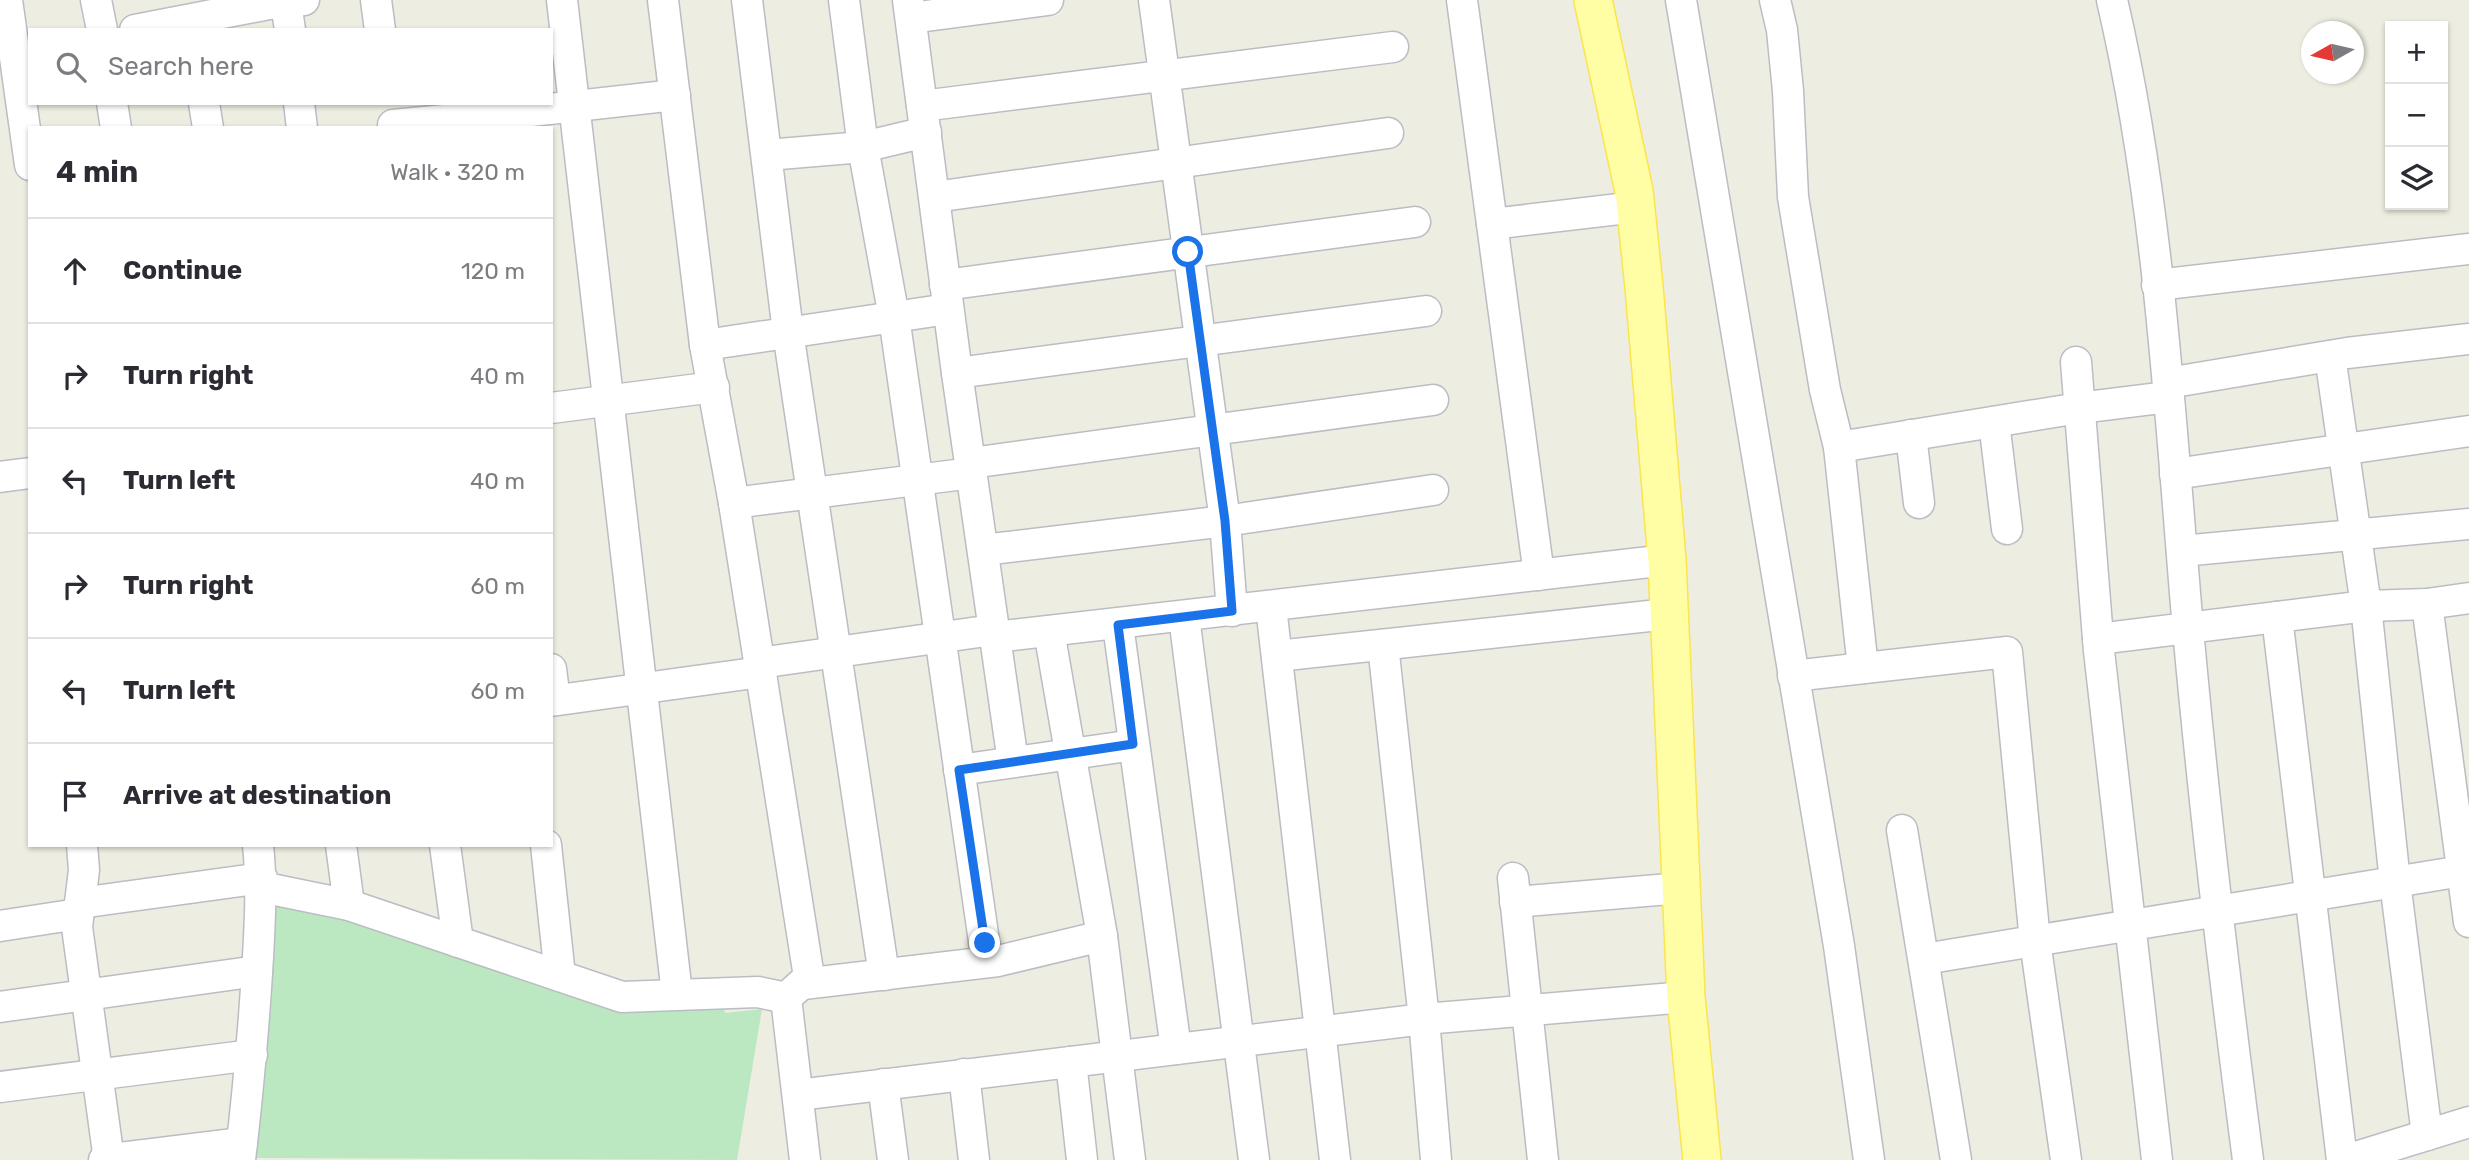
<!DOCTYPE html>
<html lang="en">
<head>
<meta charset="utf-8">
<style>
  :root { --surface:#fff; --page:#f7f7f7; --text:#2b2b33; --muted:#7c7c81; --line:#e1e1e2 }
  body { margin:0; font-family:Rubik,sans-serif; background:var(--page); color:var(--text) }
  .controls { position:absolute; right:21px; top:21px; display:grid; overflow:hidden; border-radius:0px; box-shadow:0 2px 5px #0004 }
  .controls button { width:63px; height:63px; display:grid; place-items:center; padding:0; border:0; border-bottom:2px solid var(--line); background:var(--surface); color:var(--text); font:35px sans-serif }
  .compass { position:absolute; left:2301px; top:21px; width:63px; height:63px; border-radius:50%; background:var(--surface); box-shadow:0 2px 5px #0004; rotate:262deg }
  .stop { position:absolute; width:21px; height:21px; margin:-16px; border:5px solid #1a73e8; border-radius:50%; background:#fff }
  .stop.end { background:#1a73e8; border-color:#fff; box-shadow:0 2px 7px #0008 }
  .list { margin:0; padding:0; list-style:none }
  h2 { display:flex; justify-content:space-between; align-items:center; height:91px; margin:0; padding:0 28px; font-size:30px }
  h2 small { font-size:23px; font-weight:400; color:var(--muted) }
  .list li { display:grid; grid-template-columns:46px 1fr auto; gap:21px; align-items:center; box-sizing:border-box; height:105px; padding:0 28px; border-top:2px solid var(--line) }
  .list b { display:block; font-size:26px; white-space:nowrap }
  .list em { font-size:23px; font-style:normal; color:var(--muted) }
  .icon { flex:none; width:38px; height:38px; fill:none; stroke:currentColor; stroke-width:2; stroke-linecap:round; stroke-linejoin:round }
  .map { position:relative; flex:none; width:2469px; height:1160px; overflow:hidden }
  .search { position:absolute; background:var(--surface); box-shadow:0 2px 5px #0004; left:28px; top:28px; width:525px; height:77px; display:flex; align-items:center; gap:18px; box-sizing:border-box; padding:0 24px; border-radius:0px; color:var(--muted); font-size:26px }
  .panel { position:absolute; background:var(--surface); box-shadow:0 2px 5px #0004; left:28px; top:126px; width:525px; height:721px; border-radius:0px }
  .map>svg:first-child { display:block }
  .green { fill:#bbe8c1 }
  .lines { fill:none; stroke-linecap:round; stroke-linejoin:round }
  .minor-casing { stroke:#bbbdc4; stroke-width:33 }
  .major-casing { stroke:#fce44c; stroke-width:40 }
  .minor { stroke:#fff; stroke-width:30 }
  .major { stroke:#fffea4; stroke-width:37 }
  .route { stroke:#1a73e8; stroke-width:9 }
</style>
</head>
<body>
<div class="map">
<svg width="2469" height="1160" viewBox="0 0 2469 1160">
  <rect width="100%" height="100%" fill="#eeede1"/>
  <!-- green -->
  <path class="green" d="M277,900l65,13 279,93 101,-7 3,14 37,-4 -25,151 -489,-2z"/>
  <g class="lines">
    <defs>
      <g id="minor">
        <path d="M7,0l23,165"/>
        <path d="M96,0l6,30"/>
        <path d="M376,0l4,30"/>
        <path d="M562,0l115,994"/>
        <path d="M663,0l42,345 29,158 75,474 -23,21 19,162"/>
        <path d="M747,0l41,332 96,643"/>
        <path d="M844,0l19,147 31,170 93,645"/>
        <path d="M908,0l49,373 56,389"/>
        <path d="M1154,0l71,521 7,90"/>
        <path d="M1462,0l77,575"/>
        <path d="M1681,0l158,946 30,214"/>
        <path d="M1775,0l7,30 6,61 5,106 32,193 14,57 24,221"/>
        <path d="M2112,0c48,206 58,419 76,629 16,178 37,354 60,531"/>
        <path d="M286,3l4,27"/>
        <path d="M911,18l137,-18"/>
        <path d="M135,30l134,-26 35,-4"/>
        <path d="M112,103l4,25"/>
        <path d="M204,103l4,25"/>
        <path d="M299,103l3,25"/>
        <path d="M922,106l471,-59"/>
        <path d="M393,125l93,-9"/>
        <path d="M487,128l-1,-12 189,-21"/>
        <path d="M767,155l96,-8 63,-15"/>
        <path d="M935,197l453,-64"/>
        <path d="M1492,224l144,-17"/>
        <path d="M945,285l470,-63"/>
        <path d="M2157,285l312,-36"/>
        <path d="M705,345l243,-36"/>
        <path d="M2330,356l36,250 29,276 32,253"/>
        <path d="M2076,362l23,289 58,509"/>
        <path d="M957,373l469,-62"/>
        <path d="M2168,383l179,-30 122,-14"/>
        <path d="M551,408l163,-21"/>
        <path d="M1994,422l13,107"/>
        <path d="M1911,435l8,68"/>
        <path d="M1839,447l240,-39 89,-11"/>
        <path d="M971,463l462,-63"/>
        <path d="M2175,474l294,-43"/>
        <path d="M0,477l30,-4"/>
        <path d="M734,503l238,-30"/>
        <path d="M983,550l242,-29 208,-31"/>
        <path d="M2182,551l287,-27"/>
        <path d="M2427,604l42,318"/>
        <path d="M1271,607l64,553"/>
        <path d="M1184,617l70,543"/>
        <path d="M2277,617l65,543"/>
        <path d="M1118,625l58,424"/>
        <path d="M1049,631l53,305 28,224"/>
        <path d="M995,637l672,-77"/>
        <path d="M2098,639l268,-33 61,-2 42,-6"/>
        <path d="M1383,645l41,374 12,141"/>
        <path d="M1277,656l391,-42"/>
        <path d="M759,663l234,-33"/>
        <path d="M551,669l4,31"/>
        <path d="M1793,676l214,-24 28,289 31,219"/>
        <path d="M551,701l210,-29"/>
        <path d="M959,770l175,-25"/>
        <path d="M1902,830l54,330"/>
        <path d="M82,845l2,25 -7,57 32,233"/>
        <path d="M341,845l8,60"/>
        <path d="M445,845l13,97"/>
        <path d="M546,845l14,131"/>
        <path d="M1513,878l30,282"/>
        <path d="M261,887l88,18 273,92 136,-5 28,6"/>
        <path d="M1515,902l166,-14"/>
        <path d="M80,903l182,-25"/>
        <path d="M0,926l78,-12"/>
        <path d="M1924,959l538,-88"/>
        <path d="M803,984l195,-23 104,-25"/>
        <path d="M0,1007l257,-36"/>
        <path d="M1071,1062l11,98"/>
        <path d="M964,1074l10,86"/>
        <path d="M883,1084l10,76"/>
        <path d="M0,1087l252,-32"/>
        <path d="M798,1095l626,-76 262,-22"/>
        <path d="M104,1160l138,-17"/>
        <path d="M240,1160c8,-68 14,-135 18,-203 2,-37 4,-74 0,-112"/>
        <path d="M2346,1160l123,-38"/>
      </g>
      <path id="major" d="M1593,0l41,191 10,96 23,273 19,437 16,163"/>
    </defs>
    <!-- minor casing -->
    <use href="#minor" class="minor-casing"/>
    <!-- major casing -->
    <use href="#major" class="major-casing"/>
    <!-- minor -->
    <use href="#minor" class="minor"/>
    <!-- major -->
    <use href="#major" class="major"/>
  </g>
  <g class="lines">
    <!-- route -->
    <path class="route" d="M985,943l-26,-173 174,-26 -15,-119 114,-14 -7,-90 -37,-269"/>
  </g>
</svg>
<div class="controls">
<button>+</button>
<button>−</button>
<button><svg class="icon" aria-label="layers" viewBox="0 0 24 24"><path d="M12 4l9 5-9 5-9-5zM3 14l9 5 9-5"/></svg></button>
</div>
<svg class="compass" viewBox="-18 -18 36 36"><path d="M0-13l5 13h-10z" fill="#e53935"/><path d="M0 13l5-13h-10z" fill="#7c7c81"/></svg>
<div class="stop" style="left:1188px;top:252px"></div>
<div class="stop end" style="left:985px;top:943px"></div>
<div class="search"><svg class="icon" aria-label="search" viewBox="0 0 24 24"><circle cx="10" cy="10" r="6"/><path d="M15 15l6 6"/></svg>Search here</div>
<section class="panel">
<h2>4 min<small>Walk · 320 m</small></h2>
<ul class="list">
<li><svg class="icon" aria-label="ahead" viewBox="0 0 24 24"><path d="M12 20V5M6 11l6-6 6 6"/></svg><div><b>Continue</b></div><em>120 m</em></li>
<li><svg class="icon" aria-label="right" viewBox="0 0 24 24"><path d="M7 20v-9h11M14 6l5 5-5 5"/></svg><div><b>Turn right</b></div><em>40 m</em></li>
<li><svg class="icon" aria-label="left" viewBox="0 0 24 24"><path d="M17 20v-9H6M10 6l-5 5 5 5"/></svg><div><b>Turn left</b></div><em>40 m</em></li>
<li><svg class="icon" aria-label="right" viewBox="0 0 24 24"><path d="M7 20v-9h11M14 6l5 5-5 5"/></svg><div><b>Turn right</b></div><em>60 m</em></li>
<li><svg class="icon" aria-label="left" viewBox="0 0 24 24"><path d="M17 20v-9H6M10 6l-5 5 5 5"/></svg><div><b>Turn left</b></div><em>60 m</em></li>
<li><svg class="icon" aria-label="arrive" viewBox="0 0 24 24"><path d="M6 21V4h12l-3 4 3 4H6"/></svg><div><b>Arrive at destination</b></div></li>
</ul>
</section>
</div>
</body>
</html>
